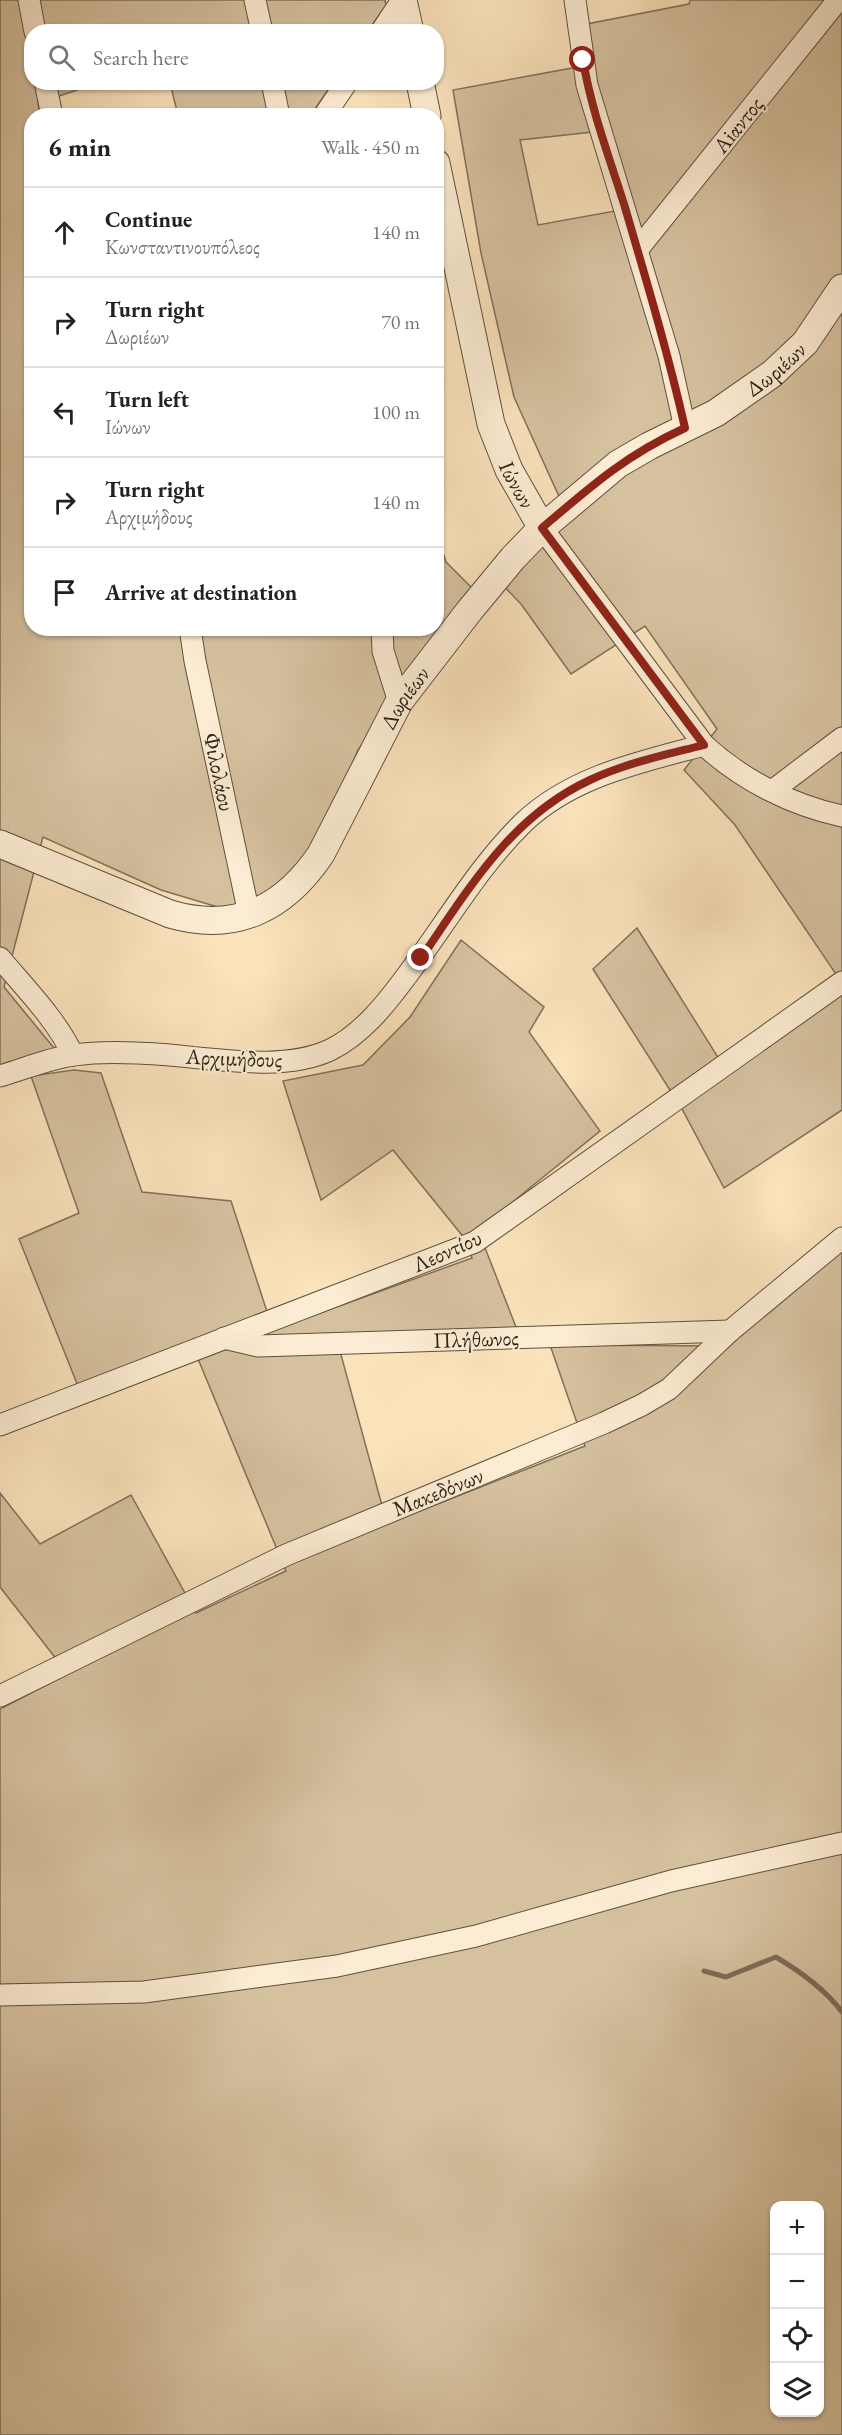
<!DOCTYPE html>
<html lang="en">
<head>
<meta charset="utf-8">
<style>
  :root { --surface:#fff; --page:#f6f6f6; --text:#222; --muted:#767676; --line:#e0e0e0 }
  body { margin:0; font-family:"EB Garamond",serif; background:var(--page); color:var(--text) }
  .controls { position:absolute; right:18px; bottom:18px; display:grid; overflow:hidden; border-radius:12px; box-shadow:0 2px 4px #0004 }
  .controls button { width:54px; height:54px; display:grid; place-items:center; padding:0; border:0; border-bottom:2px solid var(--line); background:var(--surface); color:var(--text); font:30px sans-serif }
  .stop { position:absolute; width:18px; height:18px; margin:-14px; border:4px solid #8f2418; border-radius:50%; background:#fff }
  .stop.end { background:#8f2418; border-color:#fff; box-shadow:0 2px 6px #0008 }
  .list { margin:0; padding:0; list-style:none }
  h2 { display:flex; justify-content:space-between; align-items:center; height:78px; margin:0; padding:0 24px; font-size:26px }
  h2 small { font-size:20px; font-weight:400; color:var(--muted) }
  .list li { display:grid; grid-template-columns:39px 1fr auto; gap:18px; align-items:center; box-sizing:border-box; height:90px; padding:0 24px; border-top:2px solid var(--line) }
  .list b { display:block; font-size:22px; white-space:nowrap }
  .list p { margin:0; font-size:20px; white-space:nowrap; color:var(--muted) }
  .list em { font-size:20px; font-style:normal; color:var(--muted) }
  .icon { flex:none; width:33px; height:33px; fill:none; stroke:currentColor; stroke-width:2; stroke-linecap:round; stroke-linejoin:round }
  .map { position:relative; flex:none; width:842px; height:2435px; overflow:hidden }
  .search { position:absolute; background:var(--surface); box-shadow:0 2px 4px #0004; left:24px; top:24px; width:420px; height:66px; display:flex; align-items:center; gap:15px; box-sizing:border-box; padding:0 21px; border-radius:24px; color:var(--muted); font-size:22px }
  .panel { position:absolute; background:var(--surface); box-shadow:0 2px 4px #0004; left:24px; top:108px; width:420px; height:528px; border-radius:24px }
  .map>svg:first-child { display:block }
  .green { fill:#d6c19f; stroke:#80715a; stroke-width:1.5; fill-rule:evenodd }
  .lines { fill:none; stroke-linecap:round; stroke-linejoin:round }
  .stream { stroke:#7c6d57; stroke-width:5 }
  .minor-casing { stroke:#5d513f; stroke-width:23 }
  .tertiary-casing { stroke:#5d513f; stroke-width:29 }
  .minor { stroke:#fcecd3; stroke-width:21 }
  .tertiary { stroke:#fcecd3; stroke-width:27 }
  .route { stroke:#8f2418; stroke-width:8 }
  .labels { text-anchor:middle; dominant-baseline:central; stroke-width:4.5; stroke-linejoin:round; paint-order:stroke }
  .street-label { font-size:22px; fill:#292116; stroke:#fcecd3 }
</style>
</head>
<body>
<div class="map">
<svg width="842" height="2435" viewBox="0 0 842 2435">
  <rect width="100%" height="100%" fill="#fae2bb"/>
  <filter id="stains"><feTurbulence type="fractalNoise" baseFrequency=".00333" numOctaves="4"/><feColorMatrix values="0 0 0 0 .2 0 0 0 0 .09 0 0 0 0 .02 0 0 0 .5 -.17"/></filter>
  <radialGradient id="worn" r=".72"><stop offset=".6" stop-color="#630" stop-opacity="0"/><stop offset="1" stop-color="#630" stop-opacity=".3"/></radialGradient>
  <!-- green -->
  <g class="green">
    <path d="M0,0h385l1,5 -18,26 -336,1v50l66,1 -60,20 2,12 -8,1v512h404l1,-94 9,28 34,34 -59,72 -63,82 -42,101 -42,43 -53,14 -60,-18 -118,-53 -39,150 50,61 -1,8 -53,14z"/>
    <path d="M690,0h152v983l-107,-158 -51,-55 33,-41 -72,-103 -74,48 -50,-70 -25,-26 65,-77 -47,-104 -33,-144 -28,-163 130,-24 4,-42 102,-20zM611,130l21,78 -94,17 -18,-85z"/>
    <path d="M170,83h163l-23,33 -132,-1z"/>
    <path d="M637,928l92,147 113,-82v117l-118,78 -42,-79 -89,-140z"/>
    <path d="M461,940l83,67 -15,25 71,99 -122,99 40,102 -181,8 50,184 198,-78 -35,-101 179,1 113,-97v1186h-842v-726l68,-35 -68,-87v-94l40,51 91,-49 65,118 90,-42 -95,-229 -113,44 -59,-147 60,-26 -48,-137 43,-6 27,3 41,119 89,9 42,129 199,-72 -7,-19 -72,-89 -72,50 -38,-119 80,-16 47,-48zM774,2206h46v206h-46z"/>
  </g>
  <g class="lines">
    <!-- stream -->
    <path class="stream" d="M704,1971l22,6 50,-20c25,15 49,32 66,55"/>
    <defs>
      <g id="minor">
        <path d="M29,0l6,32"/>
        <path d="M255,0l7,32"/>
        <path d="M575,0l12,85 82,271 16,72"/>
        <path d="M381,32l21,-32"/>
        <path d="M45,82l7,34"/>
        <path d="M272,82l7,34"/>
        <path d="M324,116l23,-34"/>
        <path d="M638,249l200,-249"/>
        <path d="M542,528l162,217c38,35 87,60 138,71"/>
        <path d="M190,628l5,33 54,253"/>
        <path d="M382,628l1,23 16,51"/>
        <path d="M772,791l70,-53"/>
        <path d="M0,958c25,30 56,61 73,97"/>
        <path d="M0,1076c24,-7 50,-18 74,-21 20,-3 43,-3 63,-2 59,1 140,22 193,-3 31,-15 55,-45 75,-72 39,-51 71,-109 118,-155 49,-47 118,-61 181,-78"/>
        <path d="M224,1338l34,8 472,-15"/>
        <path d="M0,1425l475,-183 367,-260"/>
        <path d="M0,1696l286,-141 318,-132 38,-18 27,-16 61,-58 112,-93"/>
        <path d="M0,1995l144,-3 193,-26 139,-30 195,-55 171,-38"/>
      </g>
      <g id="tertiary">
        <path d="M403,0l7,32"/>
        <path d="M420,82l7,34"/>
        <path id="s1" d="M436,163l55,261 18,46 33,58"/>
        <path id="s2" d="M0,844l170,70c65,19 114,-5 151,-60l78,-152 71,-92 43,-52 29,-30 76,-64 31,-18 67,-33 56,-39 33,-31 37,-55"/>
      </g>
    </defs>
    <!-- minor casing -->
    <use href="#minor" class="minor-casing"/>
    <!-- tertiary casing -->
    <use href="#tertiary" class="tertiary-casing"/>
    <!-- minor -->
    <use href="#minor" class="minor"/>
    <!-- tertiary -->
    <use href="#tertiary" class="tertiary"/>
  </g>
  <g class="lines">
    <!-- route -->
    <path class="route" d="M421,958c48,-69 89,-141 169,-178 36,-17 75,-25 114,-35l-162,-217c49,-42 84,-73 143,-100 -17,-75 -39,-149 -61,-224 -15,-47 -33,-95 -41,-144"/>
  </g>
  <g class="labels">
    <!-- street labels -->
    <g class="street-label">
      <text transform="translate(738 125) rotate(-51)">Aiαντος</text>
      <text stroke="none"><textPath href="#s2" startOffset="1040">Δωριέων</textPath></text>
      <text stroke="none"><textPath href="#s1" startOffset="333">Ιώνων</textPath></text>
      <text stroke="none"><textPath href="#s2" startOffset="537">Δωριέων</textPath></text>
      <text transform="translate(219 772) rotate(78)">Φιλολάου</text>
      <text transform="translate(234 1058) rotate(2)">Αρχιμήδους</text>
      <text transform="translate(447 1251) rotate(-24)">Λεοντίου</text>
      <text transform="translate(476 1339) rotate(-2)">Πλήθωνος</text>
      <text transform="translate(438 1492) rotate(-22)">Μακεδόνων</text>
    </g>
  </g>
  <rect width="100%" height="100%" filter="url(#stains)"/>
  <rect width="100%" height="100%" fill="url(#worn)"/>
</svg>
<div class="controls">
<button>+</button>
<button>−</button>
<button><svg class="icon" aria-label="locate" viewBox="0 0 24 24"><circle cx="12" cy="12" r="6"/><path d="M12 2v4M12 18v4M2 12h4M18 12h4"/></svg></button>
<button><svg class="icon" aria-label="layers" viewBox="0 0 24 24"><path d="M12 4l9 5-9 5-9-5zM3 14l9 5 9-5"/></svg></button>
</div>
<div class="stop" style="left:583px;top:60px"></div>
<div class="stop end" style="left:421px;top:958px"></div>
<div class="search"><svg class="icon" aria-label="search" viewBox="0 0 24 24"><circle cx="10" cy="10" r="6"/><path d="M15 15l6 6"/></svg>Search here</div>
<section class="panel">
<h2>6 min<small>Walk · 450 m</small></h2>
<ul class="list">
<li><svg class="icon" aria-label="ahead" viewBox="0 0 24 24"><path d="M12 20V5M6 11l6-6 6 6"/></svg><div><b>Continue</b><p>Κωνσταντινουπόλεος</p></div><em>140 m</em></li>
<li><svg class="icon" aria-label="right" viewBox="0 0 24 24"><path d="M7 20v-9h11M14 6l5 5-5 5"/></svg><div><b>Turn right</b><p>Δωριέων</p></div><em>70 m</em></li>
<li><svg class="icon" aria-label="left" viewBox="0 0 24 24"><path d="M17 20v-9H6M10 6l-5 5 5 5"/></svg><div><b>Turn left</b><p>Ιώνων</p></div><em>100 m</em></li>
<li><svg class="icon" aria-label="right" viewBox="0 0 24 24"><path d="M7 20v-9h11M14 6l5 5-5 5"/></svg><div><b>Turn right</b><p>Αρχιμήδους</p></div><em>140 m</em></li>
<li><svg class="icon" aria-label="arrive" viewBox="0 0 24 24"><path d="M6 21V4h12l-3 4 3 4H6"/></svg><div><b>Arrive at destination</b></div></li>
</ul>
</section>
</div>
</body>
</html>
